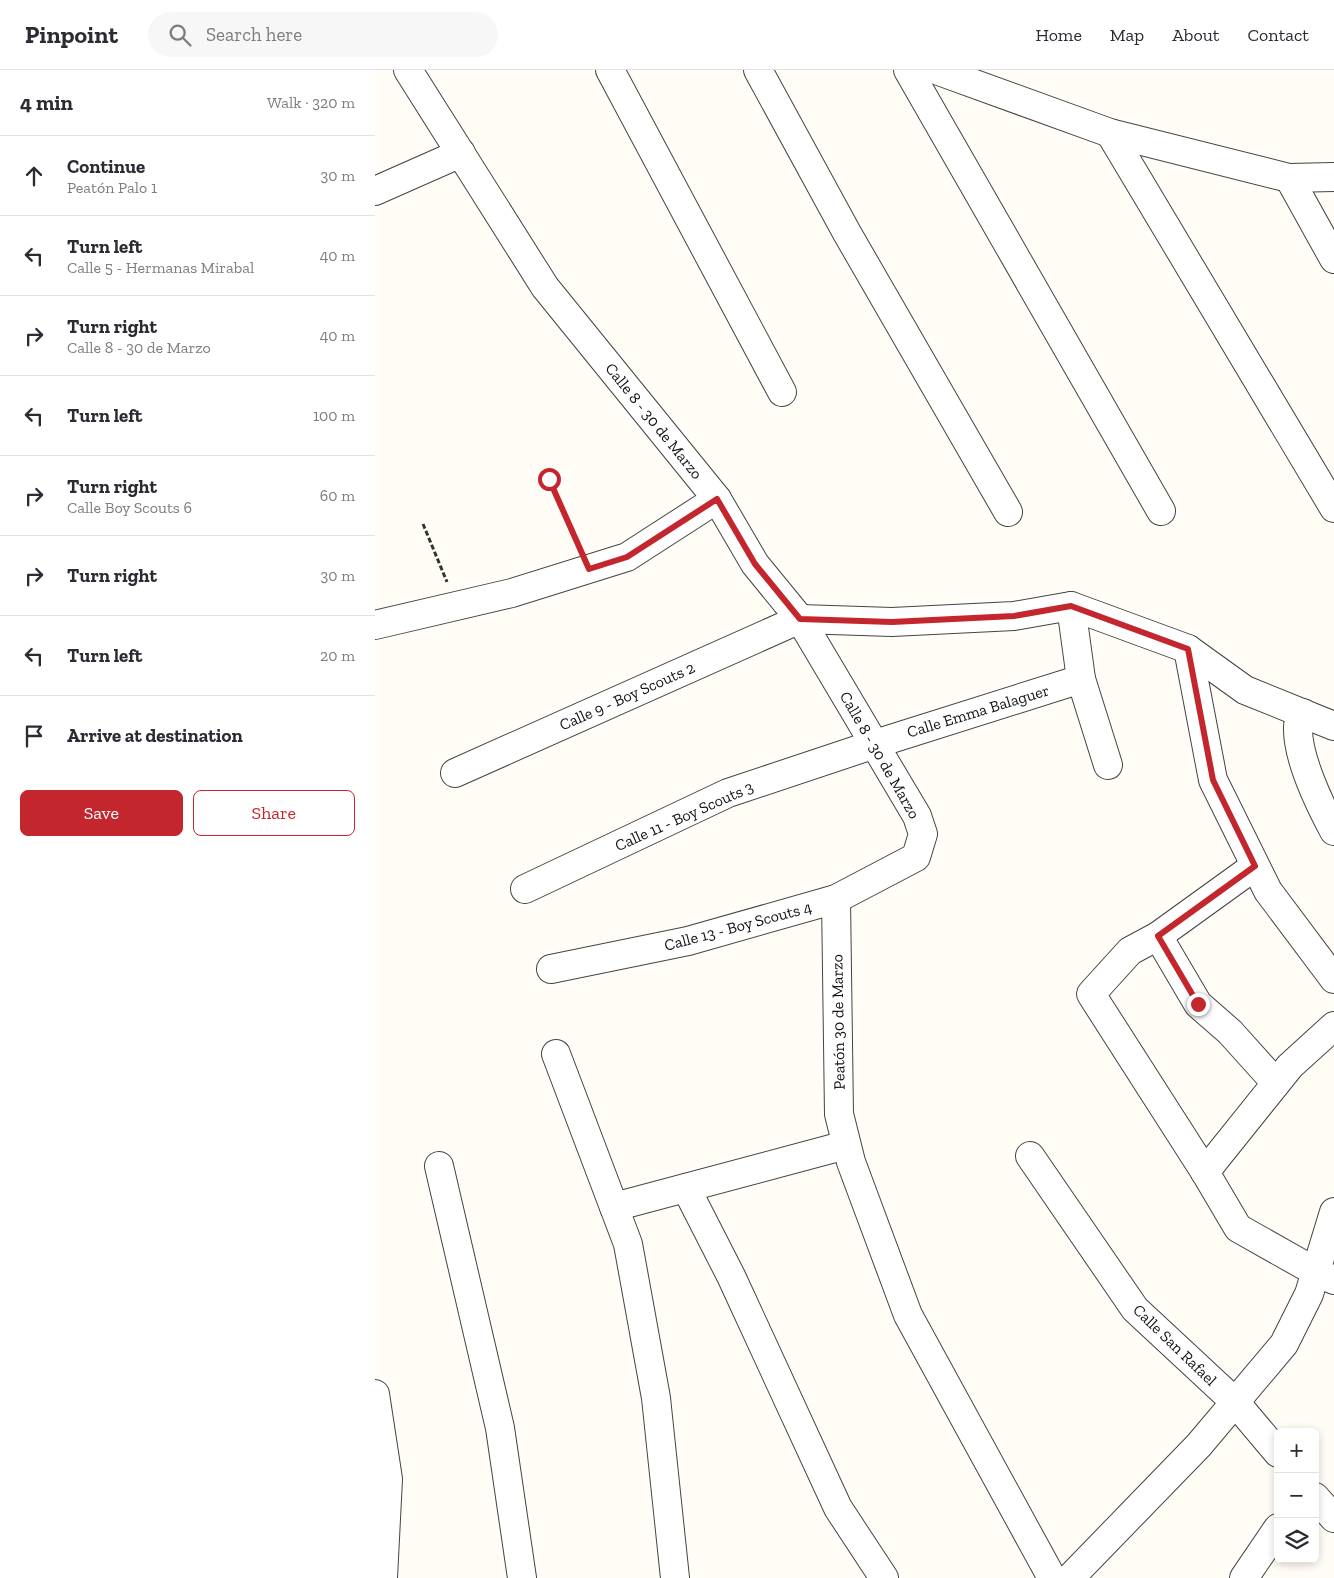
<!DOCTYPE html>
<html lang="en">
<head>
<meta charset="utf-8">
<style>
  :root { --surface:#fff; --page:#f7f7f7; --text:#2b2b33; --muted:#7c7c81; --line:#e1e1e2; --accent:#c4262e }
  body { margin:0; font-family:"Zilla Slab",serif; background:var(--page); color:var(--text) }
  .controls { position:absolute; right:15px; bottom:15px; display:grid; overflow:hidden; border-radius:8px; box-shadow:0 2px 8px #0003 }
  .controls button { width:45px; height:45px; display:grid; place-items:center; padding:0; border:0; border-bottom:1px solid var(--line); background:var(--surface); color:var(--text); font:25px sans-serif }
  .stop { position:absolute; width:15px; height:15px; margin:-11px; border:4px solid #c4262e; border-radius:50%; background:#fff }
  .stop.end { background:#c4262e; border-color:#fff; box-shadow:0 1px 5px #0008 }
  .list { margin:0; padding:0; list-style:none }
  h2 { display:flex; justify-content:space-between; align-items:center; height:65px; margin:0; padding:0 20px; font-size:21px }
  h2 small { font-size:16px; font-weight:400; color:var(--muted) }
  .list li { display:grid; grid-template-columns:32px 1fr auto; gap:15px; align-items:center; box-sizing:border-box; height:80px; padding:0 20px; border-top:1px solid var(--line) }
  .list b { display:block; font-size:19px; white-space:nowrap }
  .list p { margin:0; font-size:16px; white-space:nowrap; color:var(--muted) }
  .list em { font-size:16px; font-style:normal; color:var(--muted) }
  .actions { display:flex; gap:10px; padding:15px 20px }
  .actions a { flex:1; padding:11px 0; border:1px solid var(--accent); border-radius:8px; text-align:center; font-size:18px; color:var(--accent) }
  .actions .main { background:var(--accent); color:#fff }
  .icon { flex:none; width:28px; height:28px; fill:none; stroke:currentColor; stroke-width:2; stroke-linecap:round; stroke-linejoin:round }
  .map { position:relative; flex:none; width:959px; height:1508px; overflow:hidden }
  header { display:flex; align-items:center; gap:30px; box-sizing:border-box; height:70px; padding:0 25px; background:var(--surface); border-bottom:1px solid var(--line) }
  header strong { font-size:24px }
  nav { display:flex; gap:28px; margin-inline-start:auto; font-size:18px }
  .search { width:350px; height:45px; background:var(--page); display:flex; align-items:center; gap:12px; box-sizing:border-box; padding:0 18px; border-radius:28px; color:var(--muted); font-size:19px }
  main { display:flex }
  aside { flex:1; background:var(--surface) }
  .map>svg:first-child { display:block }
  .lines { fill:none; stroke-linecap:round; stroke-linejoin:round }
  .minor-casing { stroke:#444; stroke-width:30 }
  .path { stroke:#333; stroke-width:3; stroke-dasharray:5 2.5; stroke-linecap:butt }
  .minor { stroke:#fff; stroke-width:28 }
  .route { stroke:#c4262e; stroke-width:6 }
  .labels { text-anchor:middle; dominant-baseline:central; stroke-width:5; stroke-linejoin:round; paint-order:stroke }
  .street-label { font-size:16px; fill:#111; stroke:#fff }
</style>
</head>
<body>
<header>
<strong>Pinpoint</strong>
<div class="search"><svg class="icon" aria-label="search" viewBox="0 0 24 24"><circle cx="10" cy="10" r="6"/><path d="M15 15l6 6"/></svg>Search here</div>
<nav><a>Home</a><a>Map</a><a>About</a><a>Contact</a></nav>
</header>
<main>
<aside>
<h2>4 min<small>Walk · 320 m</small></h2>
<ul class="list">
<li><svg class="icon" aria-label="ahead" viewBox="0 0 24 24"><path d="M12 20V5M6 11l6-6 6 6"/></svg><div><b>Continue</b><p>Peatón Palo 1</p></div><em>30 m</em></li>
<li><svg class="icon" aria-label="left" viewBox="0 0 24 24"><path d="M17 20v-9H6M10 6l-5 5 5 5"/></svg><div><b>Turn left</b><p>Calle 5 - Hermanas Mirabal</p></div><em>40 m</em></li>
<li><svg class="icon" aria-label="right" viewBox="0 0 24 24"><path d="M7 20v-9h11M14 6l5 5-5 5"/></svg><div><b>Turn right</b><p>Calle 8 - 30 de Marzo</p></div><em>40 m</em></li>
<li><svg class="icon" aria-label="left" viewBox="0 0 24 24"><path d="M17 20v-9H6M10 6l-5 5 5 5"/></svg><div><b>Turn left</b></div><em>100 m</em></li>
<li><svg class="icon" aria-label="right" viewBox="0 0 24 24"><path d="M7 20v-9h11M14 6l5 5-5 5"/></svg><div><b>Turn right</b><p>Calle Boy Scouts 6</p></div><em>60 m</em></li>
<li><svg class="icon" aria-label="right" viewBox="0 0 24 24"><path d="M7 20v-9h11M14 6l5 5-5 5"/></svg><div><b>Turn right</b></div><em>30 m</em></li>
<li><svg class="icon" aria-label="left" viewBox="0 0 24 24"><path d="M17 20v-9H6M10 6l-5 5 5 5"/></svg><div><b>Turn left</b></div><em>20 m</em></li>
<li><svg class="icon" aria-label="arrive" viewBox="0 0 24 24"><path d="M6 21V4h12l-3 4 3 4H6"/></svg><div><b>Arrive at destination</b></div></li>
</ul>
<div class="actions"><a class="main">Save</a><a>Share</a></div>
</aside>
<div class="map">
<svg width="959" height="1508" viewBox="0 0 959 1508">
  <rect width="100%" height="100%" fill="#fffdf5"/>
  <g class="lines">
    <defs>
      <g id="minor">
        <path d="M33,0l137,217 172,212 38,65 45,55 117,197 6,18 -7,23 -80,42 -148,42 -137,28"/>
        <path d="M235,0l172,322"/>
        <path d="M383,0l89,163 161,279"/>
        <path d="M533,0l253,441"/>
        <path d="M561,0l174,63 179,45 45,-1"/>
        <path d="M735,63l224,375"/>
        <path d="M914,108l45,81"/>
        <path d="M0,121l86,-38"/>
        <path d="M696,536l10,73 27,86"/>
        <path d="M0,555l137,-32 115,-36 90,-58"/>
        <path d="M813,579l25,131 55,111 66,88"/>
        <path d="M928,643c-2,4 -5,9 -5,14 -1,30 22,78 36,104"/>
        <path d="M80,703l345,-154 92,3 122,-6 57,-10 117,43 57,41 89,36"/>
        <path d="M880,796l-97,70 -28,15 -39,43 114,178 33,56 78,44 18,8"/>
        <path d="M150,819l203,-96 147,-49 206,-65"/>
        <path d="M461,829l3,215 12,48 57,153 144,263"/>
        <path d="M783,866l40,68 32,28 46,51"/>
        <path d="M181,984l72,190 28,154 19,180"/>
        <path d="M655,1086l105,153 100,93 43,51"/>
        <path d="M64,1096l61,262 22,150"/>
        <path d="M830,1102l85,-106 44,-40"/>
        <path d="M311,1118l45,88 107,232 46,70"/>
        <path d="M239,1137l232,-62"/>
        <path d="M0,1324l13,85 -5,99"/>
        <path d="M940,1427l19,21"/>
        <path d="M695,1508l129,-133 85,-101 25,-50 25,-82"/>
        <path d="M869,1508l34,-50"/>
      </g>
    </defs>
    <!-- minor casing -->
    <use href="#minor" class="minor-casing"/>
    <!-- path -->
    <g class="path">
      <path d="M174,409l30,66"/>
      <path d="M48,454l24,58"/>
    </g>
    <!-- minor -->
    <use href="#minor" class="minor"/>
  </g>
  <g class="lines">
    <!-- route -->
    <path class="route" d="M174,409l40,90 38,-12 90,-58 38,65 45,55 92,3 122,-6 57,-10 117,43 25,131 42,86 -97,70 40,68"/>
  </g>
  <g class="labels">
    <!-- street labels -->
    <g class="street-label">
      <text transform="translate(279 351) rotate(51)">Calle 8 - 30 de Marzo</text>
      <text transform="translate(252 626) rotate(-24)">Calle 9 - Boy Scouts 2</text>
      <text transform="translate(603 641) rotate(-17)">Calle Emma Balaguer</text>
      <text transform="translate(505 685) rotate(60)">Calle 8 - 30 de Marzo</text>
      <text transform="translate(309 746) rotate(-24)">Calle 11 - Boy Scouts 3</text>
      <text transform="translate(363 856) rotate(-15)">Calle 13 - Boy Scouts 4</text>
      <text transform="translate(463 952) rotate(-91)">Peatón 30 de Marzo</text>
      <text transform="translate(800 1275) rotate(44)">Calle San Rafael</text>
    </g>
  </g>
</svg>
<div class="controls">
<button>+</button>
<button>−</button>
<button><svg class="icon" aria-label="layers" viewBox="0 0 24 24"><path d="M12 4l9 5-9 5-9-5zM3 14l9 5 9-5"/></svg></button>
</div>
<div class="stop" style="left:174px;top:409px"></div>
<div class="stop end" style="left:823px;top:934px"></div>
</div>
</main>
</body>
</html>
